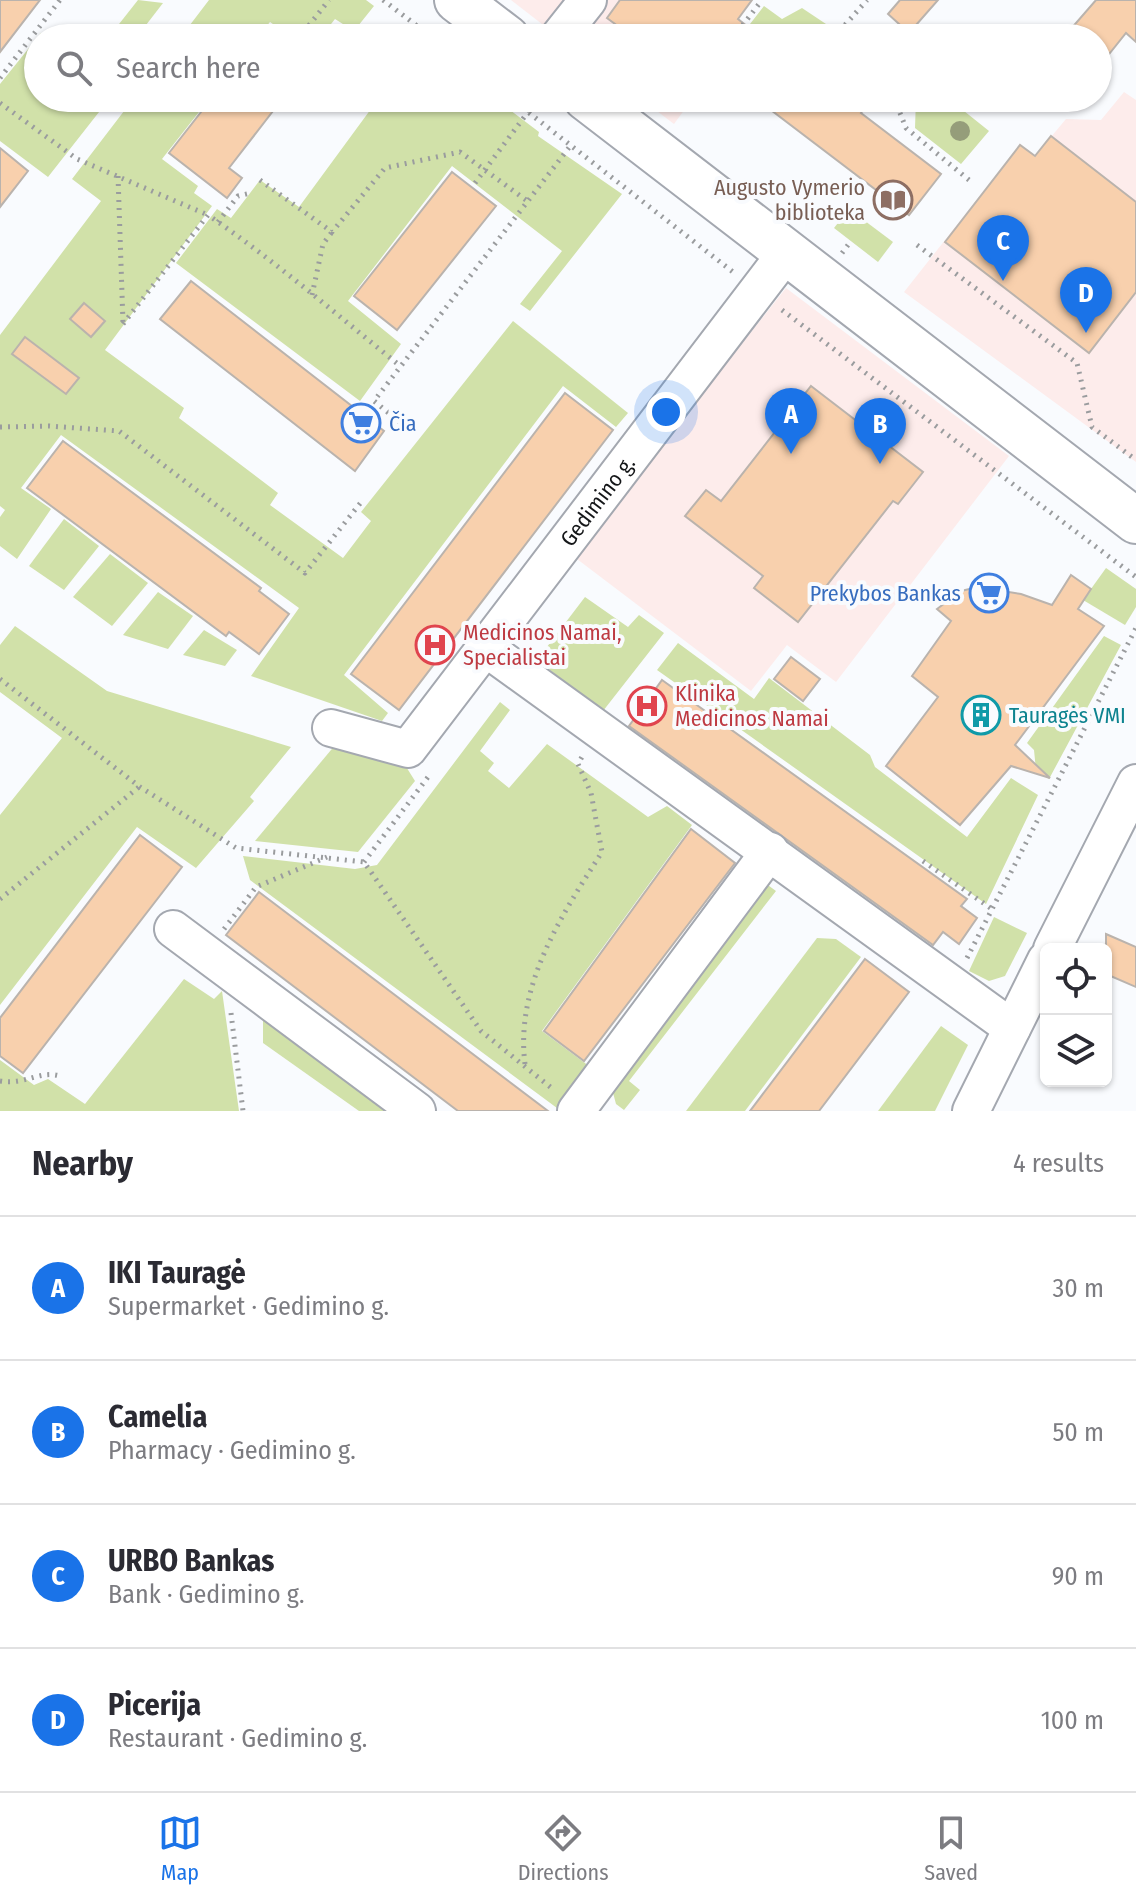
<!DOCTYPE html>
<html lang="en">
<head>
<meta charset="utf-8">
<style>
  :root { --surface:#fff; --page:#f2f2f3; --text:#2b2b33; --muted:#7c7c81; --line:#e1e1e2; --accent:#1a73e8 }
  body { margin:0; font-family:"Fira Sans Condensed",sans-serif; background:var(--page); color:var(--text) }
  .controls { position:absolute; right:24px; bottom:24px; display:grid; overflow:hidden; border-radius:12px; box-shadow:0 2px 6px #0004 }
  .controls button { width:72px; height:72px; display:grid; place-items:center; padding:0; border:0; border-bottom:2px solid var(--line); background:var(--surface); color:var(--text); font:40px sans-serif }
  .you { position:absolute; left:666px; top:412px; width:28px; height:28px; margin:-20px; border:6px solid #fff; border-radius:50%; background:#1a73e8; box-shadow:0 0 0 12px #1a73e833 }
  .badge { display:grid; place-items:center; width:52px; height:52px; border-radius:50%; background:var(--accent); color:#fff; font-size:26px; font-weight:700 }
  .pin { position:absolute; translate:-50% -66px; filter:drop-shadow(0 2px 4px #0008) }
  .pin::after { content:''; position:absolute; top:42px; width:28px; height:24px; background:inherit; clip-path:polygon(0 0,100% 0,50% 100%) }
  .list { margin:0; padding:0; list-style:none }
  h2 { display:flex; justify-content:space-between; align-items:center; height:104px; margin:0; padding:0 32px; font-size:34px }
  h2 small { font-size:26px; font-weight:400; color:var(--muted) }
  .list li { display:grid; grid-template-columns:52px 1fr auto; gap:24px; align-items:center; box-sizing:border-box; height:144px; padding:0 32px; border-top:2px solid var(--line) }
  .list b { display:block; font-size:30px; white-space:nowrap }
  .list p { margin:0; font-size:26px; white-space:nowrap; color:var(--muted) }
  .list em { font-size:26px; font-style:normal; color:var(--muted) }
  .icon { flex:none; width:44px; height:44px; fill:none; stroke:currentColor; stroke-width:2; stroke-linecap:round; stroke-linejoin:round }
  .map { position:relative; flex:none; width:1136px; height:1111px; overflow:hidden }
  .search { position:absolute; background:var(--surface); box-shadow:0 2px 6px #0004; left:24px; right:24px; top:24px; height:88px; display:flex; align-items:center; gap:20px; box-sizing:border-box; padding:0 28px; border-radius:44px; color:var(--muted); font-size:30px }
  .sheet { height:680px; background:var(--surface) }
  nav { display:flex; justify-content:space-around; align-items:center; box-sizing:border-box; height:112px; border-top:2px solid var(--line); background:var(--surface); font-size:22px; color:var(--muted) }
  nav a { display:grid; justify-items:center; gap:4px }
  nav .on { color:var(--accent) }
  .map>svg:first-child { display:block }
  .commercial { fill:#fdeceb }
  .green { fill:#d1e1a9 }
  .building { fill:#f8d0ad; stroke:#bab3ad; stroke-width:2 }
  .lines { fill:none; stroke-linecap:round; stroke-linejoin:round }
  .minor-casing { stroke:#a4a8b0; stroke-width:40 }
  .major-casing { stroke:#a4a8b0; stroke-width:48 }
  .path { stroke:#9a9c9e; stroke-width:5; stroke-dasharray:2 6; stroke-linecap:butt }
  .minor { stroke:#fff; stroke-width:36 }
  .major { stroke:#fff; stroke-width:44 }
  .tree { fill:#959d7a }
  .labels { text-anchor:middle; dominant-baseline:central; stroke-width:8; stroke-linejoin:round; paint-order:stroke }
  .education-label { font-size:22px; fill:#785e54; stroke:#f9fbfe; text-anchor:end }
  .shop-label { font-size:22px; fill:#366cbe; stroke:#f9fbfe; text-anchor:start }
  .street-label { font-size:22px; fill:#141618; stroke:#f9fbfe }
  .health-label { font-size:22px; fill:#be3a42; stroke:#f9fbfe; text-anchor:start }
  .culture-label { font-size:22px; fill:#0d838f; stroke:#f9fbfe; text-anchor:start }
</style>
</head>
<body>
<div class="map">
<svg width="1136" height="1111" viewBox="0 0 1136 1111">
  <rect width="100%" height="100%" fill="#f9fbfe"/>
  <!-- commercial -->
  <g class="commercial">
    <path d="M511,0h241l-29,38h-163z"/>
    <path d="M1124,92l12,8v362l-232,-170 116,-147 15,11 31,-37 35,1z"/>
    <path d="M640,98h53l-19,26z"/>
    <path d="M786,288l223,168 -173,226 -49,-37 -36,46 -178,-135z"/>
  </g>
  <!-- green -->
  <g class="green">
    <path d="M138,0l25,3 -27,35h-28z"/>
    <path d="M209,0h157l8,6 -20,25 -19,-12 -15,19h-27l-23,-16 -13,16h-77z"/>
    <path d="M764,6l18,13 20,-11 45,30h-79l-18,-14z"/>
    <path d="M41,33l6,5h-9v60h72l-62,79 -48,-36v-57z"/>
    <path d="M134,98h76l-48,61 36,27 -4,7 18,13 -107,144 79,58 -5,10 99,75 -8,12 73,53 28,-37 -10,-9 152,-191 115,92 -12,14 -53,-41 -219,289 44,38 -6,8 -131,-45 48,-68 -238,-173 -40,53 30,21 -34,50 -17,-13v-29l5,-7 -5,-4v-171l101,-134 -29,-22z"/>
    <path d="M379,98h115l45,34 -1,4 84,58 -92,117 -10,-7 42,-53 -110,-85 -104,135 53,43 -41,57 -184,-138 41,-54 14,9 29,-38 39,27z"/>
    <path d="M916,98h16l10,8 7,-7 40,32 -28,33 -46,-36z"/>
    <path d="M849,209l44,33 -15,20 -44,-34z"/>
    <path d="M64,519l35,27 -35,44 -35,-24z"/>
    <path d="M110,554l38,29 -36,43 -39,-29z"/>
    <path d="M1106,568l30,21v18l-11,18 -42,-25z"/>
    <path d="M158,592l35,24 -25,33 -45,-14z"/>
    <path d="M585,597l43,30 11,-12 25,18 -61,78 -66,-51z"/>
    <path d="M15,626l92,65 184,56 -41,50 4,4 -58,67 -59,-41 -137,178v-190l62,-77 -62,-46v-47z"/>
    <path d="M204,630l33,20 -12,16 -42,-11z"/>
    <path d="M1104,636l17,9 -72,134 -13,-9 -2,-20 -7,-7z"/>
    <path d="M678,643l76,56 15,-21 101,77 5,12 92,70 44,-59 27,17 -52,109 -329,-234z"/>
    <path d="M500,702l10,8 -30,41 14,12 -6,8 21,17 38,-44 101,73 19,-11 25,19 -150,206 55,41 -36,39 -311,-231 -7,-24 112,13 22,-4z"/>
    <path d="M336,744l69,21 10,16 -57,71 -103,-11z"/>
    <path d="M761,880l15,11 -147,190 11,9 -16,20 -8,-6 -4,-15z"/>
    <path d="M994,917l33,16 -22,43 -16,5 -20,-10z"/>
    <path d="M817,938l19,1 25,18 -116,154h-59z"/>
    <path d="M184,979l30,20 8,-8 17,120h-239v-51l34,25 14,-6 37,25z"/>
    <path d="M267,1013l133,98h-41l-96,-68v-22z"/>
    <path d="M941,1026l27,19 -33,66h-57z"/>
  </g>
  <!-- building -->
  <g class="building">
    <path d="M0,0h40l-40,52z"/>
    <path d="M620,0h132l-14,19 24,19h-128l-27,-20z"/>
    <path d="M900,0h38l-29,33 -21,-19z"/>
    <path d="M1096,0h40v42l-10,-9 -28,35v-30h-35z"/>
    <path d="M212,98h71l-54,70 13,10 -15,20 -58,-45z"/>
    <path d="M755,98h117l-11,15 80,61 -32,41z"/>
    <path d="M1051,136l85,66v90l-47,61 -144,-111 75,-97 15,11z"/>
    <path d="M0,148l28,23 -28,36z"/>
    <path d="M452,172l44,34 -99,124 -43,-34z"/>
    <path d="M191,281l193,150 -29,40 -195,-152z"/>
    <path d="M84,303l21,18 -14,16 -21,-18z"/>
    <path d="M25,337l54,41 -13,16 -54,-40z"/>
    <path d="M811,386l112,86 -25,32 -5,-3 -95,121 -44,-34 9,-12 -78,-60 21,-26 15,11z"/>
    <path d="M565,393l48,37 -214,280 -48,-36z"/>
    <path d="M63,441l198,147 -2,3 30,23 -30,40 -30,-22 -3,4 -199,-148z"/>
    <path d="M1071,575l20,14 -13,20 26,17 -89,119 35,33 -39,-12 -51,59 -74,-59 52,-69 -26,-21 39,-55 -14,-12 24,-18 17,-4 43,7 31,11z"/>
    <path d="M791,657l29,22 -17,22 -29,-22z"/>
    <path d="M662,680l305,219 -6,7 16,12 -18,26 -16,-12 -10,13 -304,-219z"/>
    <path d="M691,829l44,34 -151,198 -40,-30z"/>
    <path d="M140,835l42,32 -159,206 -23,-17v-38z"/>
    <path d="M259,892l289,219h-90l-232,-176z"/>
    <path d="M1106,934l30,13v40l-30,-13z"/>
    <path d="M865,959l44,33 -90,119h-69z"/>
  </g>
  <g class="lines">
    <defs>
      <g id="minor">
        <path d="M558,38l30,-38"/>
        <path d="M487,649l525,379"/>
        <path id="s1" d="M331,728l77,21 379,-497"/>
        <path d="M173,929l244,182"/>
        <path d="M1052,949l84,-166"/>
        <path d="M576,1111l194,-260"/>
        <path d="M971,1111l75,-151"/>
      </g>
      <g id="major">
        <path d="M457,0l50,38"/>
        <path d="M586,98l550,423"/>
      </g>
    </defs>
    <!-- minor casing -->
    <use href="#minor" class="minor-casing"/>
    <!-- major casing -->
    <use href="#major" class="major-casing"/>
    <!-- path -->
    <g class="path">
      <path d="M383,0l50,38"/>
      <path d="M845,25l22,-25"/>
      <path d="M299,38l30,-38"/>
      <path d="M733,38l29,-38"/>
      <path d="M0,78l60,-78"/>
      <path d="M510,98l223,174"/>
      <path d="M894,98l12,30 63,52"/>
      <path d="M0,103l77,56 131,56"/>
      <path d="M118,176l5,147"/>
      <path d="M260,180l72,52 53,-64 75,-16 66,48"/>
      <path d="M475,183l53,-71"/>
      <path d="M218,222l20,-26 13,-3"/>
      <path d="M917,245l160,118 15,64 44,33"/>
      <path d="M842,253l9,-12"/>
      <path d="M312,295l11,-51 9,-12"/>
      <path d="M782,310l354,267"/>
      <path d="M123,324l85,-109c67,46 128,99 191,150"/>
      <path d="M0,427l49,-1 70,5 186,142 57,-72"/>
      <path d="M413,433l-39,-32 197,-256"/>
      <path d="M0,679l140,108 96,61 128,14 117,169 73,59"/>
      <path d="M923,861l69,48"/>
      <path d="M364,862l67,-89"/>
      <path d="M0,899l139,-112"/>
      <path d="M224,929l32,-42 71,-30"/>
      <path d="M967,958l169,-330"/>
      <path d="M231,1013l12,98"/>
      <path d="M525,1064c-10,-78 36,-148 77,-212l-11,-59 -13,-29 5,-9"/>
      <path d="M0,1081c26,4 40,-11 60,-5"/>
    </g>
    <!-- minor -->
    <use href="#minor" class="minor"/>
    <!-- major -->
    <use href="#major" class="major"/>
  </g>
  <!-- trees -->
  <circle class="tree" cx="960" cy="131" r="10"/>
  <!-- icons -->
  <defs>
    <symbol id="library-ring" viewBox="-11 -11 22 22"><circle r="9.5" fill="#f9fbfe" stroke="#8d6e63" stroke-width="1.5"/><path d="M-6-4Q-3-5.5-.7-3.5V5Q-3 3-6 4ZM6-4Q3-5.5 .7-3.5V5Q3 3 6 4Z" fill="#8d6e63"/></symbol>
    <symbol id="supermarket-ring" viewBox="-11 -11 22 22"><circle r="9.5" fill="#f9fbfe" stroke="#3f7fe0" stroke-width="1.5"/><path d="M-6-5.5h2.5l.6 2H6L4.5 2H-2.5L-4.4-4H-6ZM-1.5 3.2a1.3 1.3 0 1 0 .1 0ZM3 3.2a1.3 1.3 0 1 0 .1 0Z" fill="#3f7fe0"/></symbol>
    <symbol id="hospital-ring" viewBox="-11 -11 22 22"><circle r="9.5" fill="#f9fbfe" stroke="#e0444e" stroke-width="1.5"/><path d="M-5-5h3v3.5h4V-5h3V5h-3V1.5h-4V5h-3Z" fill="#e0444e"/></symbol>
    <symbol id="building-ring" viewBox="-11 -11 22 22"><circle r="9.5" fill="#f9fbfe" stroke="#0f9aa8" stroke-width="1.5"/><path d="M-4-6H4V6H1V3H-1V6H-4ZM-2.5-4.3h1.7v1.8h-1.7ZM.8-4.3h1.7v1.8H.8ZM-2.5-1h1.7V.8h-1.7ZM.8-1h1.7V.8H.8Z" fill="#0f9aa8"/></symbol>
  </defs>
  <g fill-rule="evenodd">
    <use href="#library-ring" x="871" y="178" width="44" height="44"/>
    <use href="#supermarket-ring" x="339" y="401" width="44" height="44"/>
    <use href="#supermarket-ring" x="967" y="571" width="44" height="44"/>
    <use href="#hospital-ring" x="413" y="623" width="44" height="44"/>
    <use href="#hospital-ring" x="625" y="684" width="44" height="44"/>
    <use href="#building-ring" x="959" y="693" width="44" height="44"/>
  </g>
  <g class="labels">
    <!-- education labels -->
    <g class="education-label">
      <text x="865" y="187">Augusto Vymerio<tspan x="865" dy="25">biblioteka</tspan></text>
    </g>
    <!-- shop labels -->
    <g class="shop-label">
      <text x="389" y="423">Čia</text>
      <text x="961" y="593" text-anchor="end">Prekybos Bankas</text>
    </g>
    <!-- street labels -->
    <g class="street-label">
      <text stroke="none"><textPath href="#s1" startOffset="392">Gedimino g.</textPath></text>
    </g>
    <!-- health labels -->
    <g class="health-label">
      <text x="463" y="632">Medicinos Namai,<tspan x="463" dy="25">Specialistai</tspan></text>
      <text x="675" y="693">Klinika<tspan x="675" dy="25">Medicinos Namai</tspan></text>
    </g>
    <!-- culture labels -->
    <g class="culture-label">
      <text x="1009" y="715">Tauragės VMI</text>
    </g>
  </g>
</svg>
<div class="controls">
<button><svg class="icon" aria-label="locate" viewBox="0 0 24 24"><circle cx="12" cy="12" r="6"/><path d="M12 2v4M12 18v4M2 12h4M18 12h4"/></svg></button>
<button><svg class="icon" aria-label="layers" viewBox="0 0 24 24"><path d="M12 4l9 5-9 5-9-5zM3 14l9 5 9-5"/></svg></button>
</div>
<div class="you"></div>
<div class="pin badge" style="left:791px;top:454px">A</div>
<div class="pin badge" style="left:880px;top:464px">B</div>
<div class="pin badge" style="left:1003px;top:281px">C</div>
<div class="pin badge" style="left:1086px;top:333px">D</div>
<div class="search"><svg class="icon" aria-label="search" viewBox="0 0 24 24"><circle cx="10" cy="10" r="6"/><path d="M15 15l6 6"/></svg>Search here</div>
</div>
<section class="sheet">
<h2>Nearby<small>4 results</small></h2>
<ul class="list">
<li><span class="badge">A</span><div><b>IKI Tauragė</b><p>Supermarket · Gedimino g.</p></div><em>30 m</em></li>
<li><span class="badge">B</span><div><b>Camelia</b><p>Pharmacy · Gedimino g.</p></div><em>50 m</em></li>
<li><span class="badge">C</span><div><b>URBO Bankas</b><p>Bank · Gedimino g.</p></div><em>90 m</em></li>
<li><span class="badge">D</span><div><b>Picerija</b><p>Restaurant · Gedimino g.</p></div><em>100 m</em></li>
</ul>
</section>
<nav>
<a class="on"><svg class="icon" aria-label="map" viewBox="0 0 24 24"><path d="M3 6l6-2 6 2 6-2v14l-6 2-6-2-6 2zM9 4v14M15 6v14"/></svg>Map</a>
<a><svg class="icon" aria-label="directions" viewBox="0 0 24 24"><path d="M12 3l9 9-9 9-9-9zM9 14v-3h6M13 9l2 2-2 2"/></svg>Directions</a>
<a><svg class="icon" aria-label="saved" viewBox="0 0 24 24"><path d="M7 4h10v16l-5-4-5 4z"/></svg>Saved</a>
</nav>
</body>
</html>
